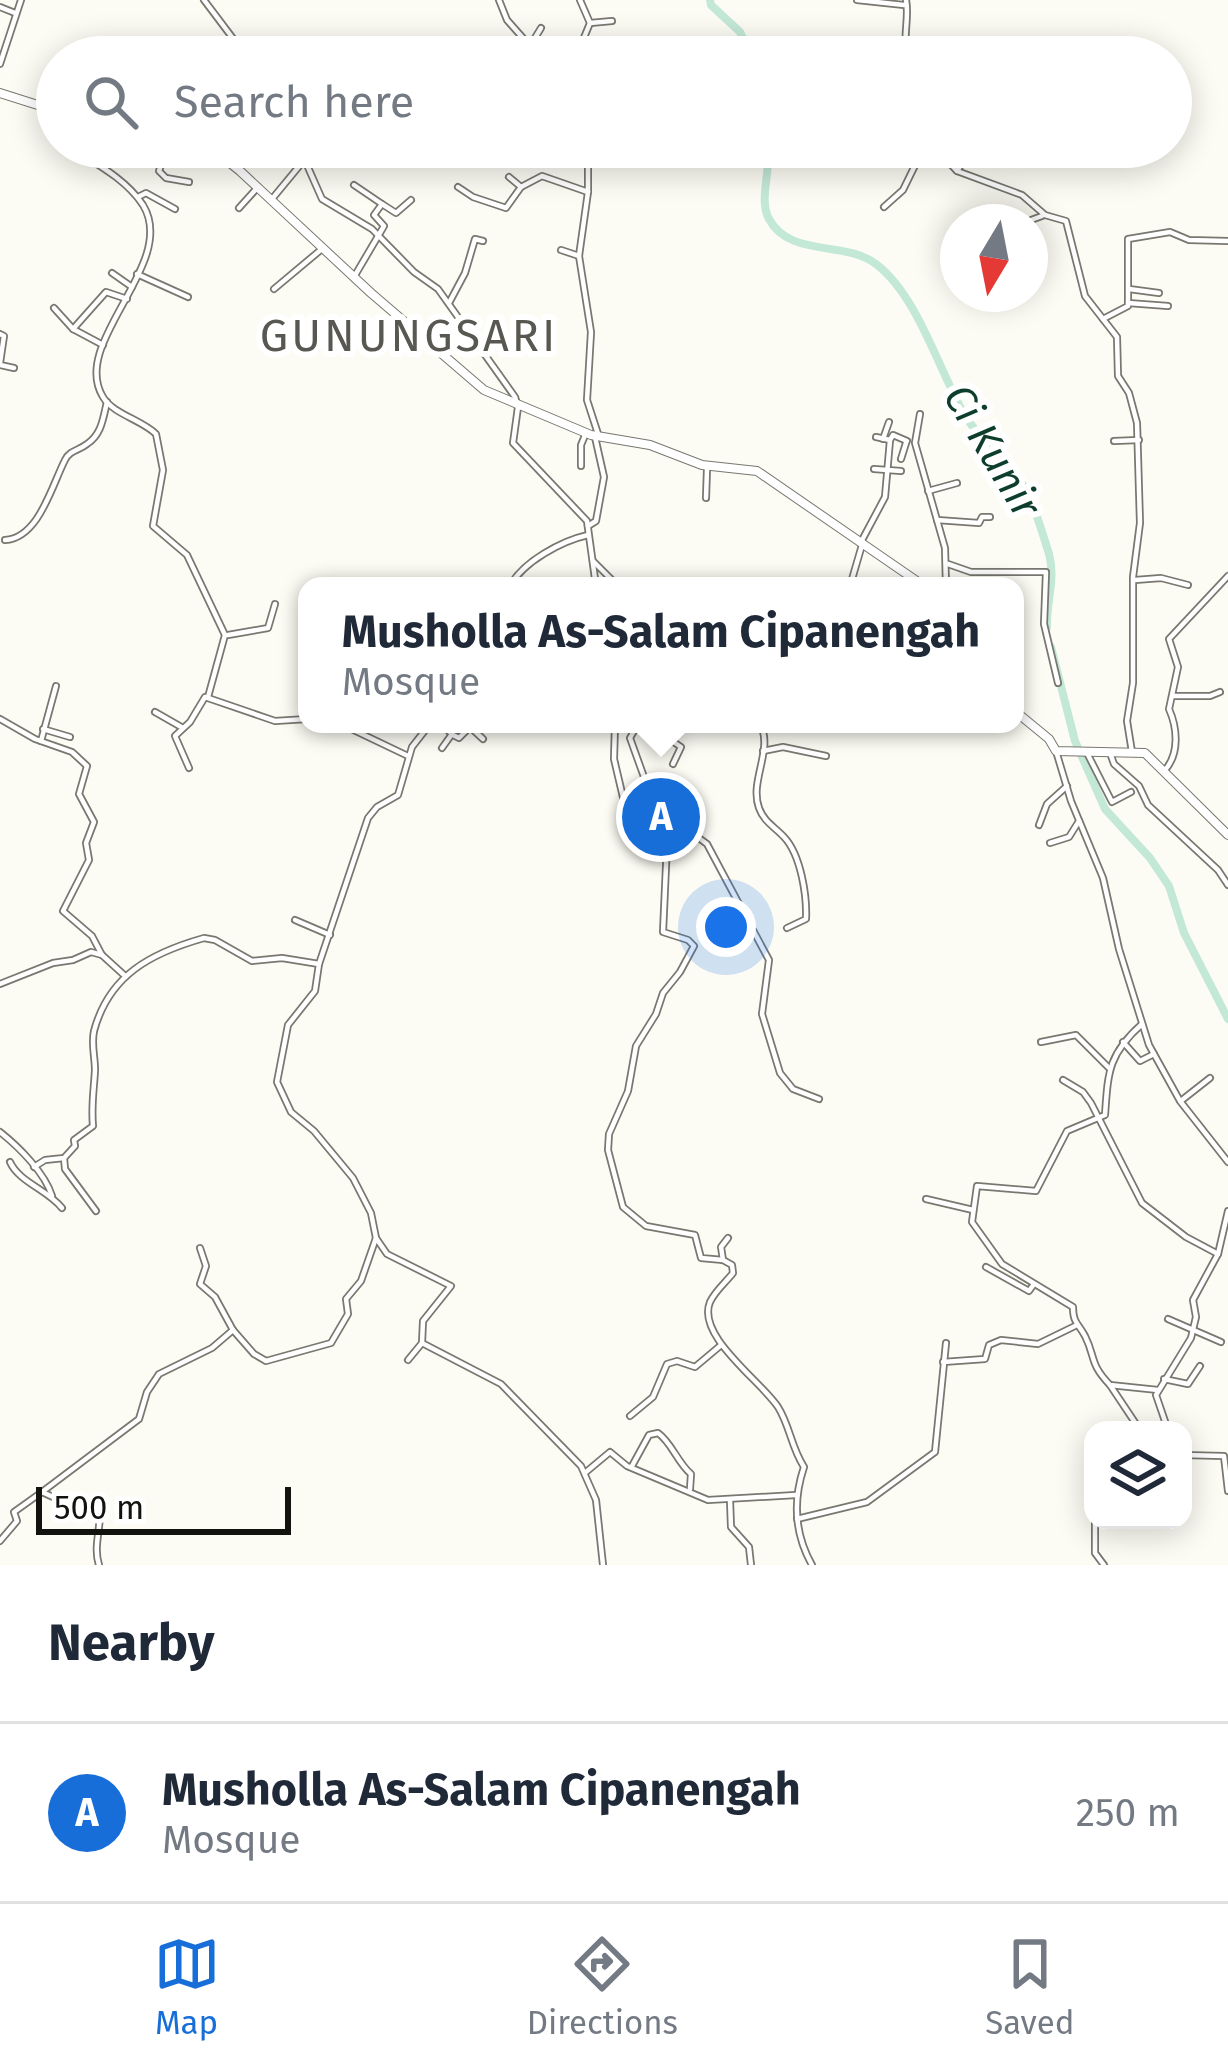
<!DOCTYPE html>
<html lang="en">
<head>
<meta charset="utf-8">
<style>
  :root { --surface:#fff; --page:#f2f2f3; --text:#1f2937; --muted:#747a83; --line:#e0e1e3; --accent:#186ed8 }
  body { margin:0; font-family:"Fira Sans",sans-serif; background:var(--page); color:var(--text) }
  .controls { position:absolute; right:36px; bottom:36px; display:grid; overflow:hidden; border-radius:24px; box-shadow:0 6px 30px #0003 }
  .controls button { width:108px; height:108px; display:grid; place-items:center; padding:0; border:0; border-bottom:3px solid var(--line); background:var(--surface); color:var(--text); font:60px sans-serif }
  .compass { position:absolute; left:940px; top:204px; width:108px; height:108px; border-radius:50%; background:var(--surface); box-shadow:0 6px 30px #0003; rotate:190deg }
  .scale { position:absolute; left:36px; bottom:30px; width:255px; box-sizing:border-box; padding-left:12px; border:6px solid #12120f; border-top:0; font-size:33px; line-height:42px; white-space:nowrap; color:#12120f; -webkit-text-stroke:9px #fff; paint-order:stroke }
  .you { position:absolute; left:726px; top:927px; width:42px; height:42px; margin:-30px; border:9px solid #fff; border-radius:50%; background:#1a73e8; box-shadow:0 0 0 18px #1a73e833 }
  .badge { display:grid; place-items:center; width:78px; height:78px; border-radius:50%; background:var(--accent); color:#fff; font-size:39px; font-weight:700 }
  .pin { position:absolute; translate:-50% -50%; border:6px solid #fff; box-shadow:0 3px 12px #0006 }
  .popup { position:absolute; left:298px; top:577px; width:726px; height:156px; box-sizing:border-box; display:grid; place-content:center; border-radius:24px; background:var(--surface); filter:drop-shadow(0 3px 9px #0005); font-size:39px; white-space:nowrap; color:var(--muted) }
  .popup b { font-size:45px; color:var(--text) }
  .popup::after { content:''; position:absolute; left:50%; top:100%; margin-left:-24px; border:24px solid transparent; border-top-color:var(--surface) }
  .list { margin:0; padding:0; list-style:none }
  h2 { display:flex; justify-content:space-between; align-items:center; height:156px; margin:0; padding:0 48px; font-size:51px }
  h2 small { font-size:39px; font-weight:400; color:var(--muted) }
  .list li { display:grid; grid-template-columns:78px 1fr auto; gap:36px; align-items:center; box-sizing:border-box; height:180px; padding:0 48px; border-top:3px solid var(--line) }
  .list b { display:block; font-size:45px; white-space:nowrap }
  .list p { margin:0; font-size:39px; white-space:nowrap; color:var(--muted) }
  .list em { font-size:39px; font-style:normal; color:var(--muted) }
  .icon { flex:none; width:66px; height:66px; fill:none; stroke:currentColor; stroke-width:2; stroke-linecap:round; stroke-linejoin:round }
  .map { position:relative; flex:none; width:1228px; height:1565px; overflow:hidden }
  .search { position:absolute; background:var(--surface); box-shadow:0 6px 30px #0003; left:36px; right:36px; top:36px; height:132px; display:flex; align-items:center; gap:30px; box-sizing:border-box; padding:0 42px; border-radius:66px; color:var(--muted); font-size:45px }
  .sheet { height:336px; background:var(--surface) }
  nav { display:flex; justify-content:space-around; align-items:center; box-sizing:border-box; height:168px; border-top:3px solid var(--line); background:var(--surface); font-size:33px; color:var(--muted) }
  nav a { display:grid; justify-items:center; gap:6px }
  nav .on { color:var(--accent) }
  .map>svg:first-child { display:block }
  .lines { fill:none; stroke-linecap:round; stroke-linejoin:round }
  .river { stroke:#c3e8d6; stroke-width:8 }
  .minor-casing { stroke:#787770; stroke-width:8 }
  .tertiary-casing { stroke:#787770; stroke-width:10 }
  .minor { stroke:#fff; stroke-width:4.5 }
  .tertiary { stroke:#fff; stroke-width:8 }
  .labels { text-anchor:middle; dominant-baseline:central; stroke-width:12; stroke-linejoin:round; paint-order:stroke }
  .water-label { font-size:42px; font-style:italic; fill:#0d3e2c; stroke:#fff }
  .quarter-label { font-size:45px; letter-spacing:3px; fill:#585751; stroke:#fff }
</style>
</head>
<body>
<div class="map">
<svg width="1228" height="1565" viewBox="0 0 1228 1565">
  <rect width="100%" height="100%" fill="#fdfcf4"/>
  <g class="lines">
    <!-- river -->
    <g class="river">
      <path d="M710,0l1,5 29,27 12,25"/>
      <path d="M767,147c5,23 -9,52 2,72 21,39 75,21 107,45 41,31 62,104 88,150 12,21 33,36 49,55 18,24 27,56 36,85 7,25 -3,48 -2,73"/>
      <path d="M1051,647l24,94 30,68 45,49 19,28 15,47 44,86"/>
    </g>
    <defs>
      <g id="minor">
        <path d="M204,0l43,57"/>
        <path d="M499,0l8,20 23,26"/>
        <path d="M857,0l47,5"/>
        <path d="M906,0c4,18 -5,41 3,57"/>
        <path d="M0,7l15,6"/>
        <path d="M590,23l22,-2"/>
        <path d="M541,28l-11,18 11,7 37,-3"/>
        <path d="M326,46l17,11"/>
        <path d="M576,57l14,-34 -10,-23"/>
        <path d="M0,64l21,-64"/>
        <path d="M44,108l13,27"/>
        <path d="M70,147c25,16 56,32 73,58 36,59 -74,137 -40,192 10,17 39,23 53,37l7,36 -10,56 34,29 38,80 -17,62"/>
        <path d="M167,147l-8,24 7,7 23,4"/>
        <path d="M299,147l23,52 50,30 42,43 24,17 77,108 3,10 -5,36 74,78 9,65"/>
        <path d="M588,147v45l-9,64 12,76 -4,68 12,37"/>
        <path d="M934,147l23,24 65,24 23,20 21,6 19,75 32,41 1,39 11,17 8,30 3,100 -7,54v106l-6,38 5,31"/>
        <path d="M957,171l11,-17"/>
        <path d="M509,177l12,10"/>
        <path d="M458,187l15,10 33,11 15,-21 21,-11 46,16"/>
        <path d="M138,197l8,-4 29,16"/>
        <path d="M272,199l43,-52"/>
        <path d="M382,204l14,9 15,-13"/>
        <path d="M884,207l19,-17 21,-43"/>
        <path d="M239,208l19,-21"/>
        <path d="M1030,227l1,-7 11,-4"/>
        <path d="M1030,238v1"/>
        <path d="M561,250l18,6"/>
        <path d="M112,273l20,14"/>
        <path d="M137,274l51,23"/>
        <path d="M354,277l30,-51 -10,-11 8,-11 -28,-19"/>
        <path d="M274,289l49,-41"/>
        <path d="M1129,289l30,4"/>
        <path d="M449,303l16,-30 10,-34 8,2"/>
        <path d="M1128,303l40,3"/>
        <path d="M54,308l19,21 33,-37 21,7"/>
        <path d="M1103,319l25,-13v-67l42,-7 19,8 39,1"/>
        <path d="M73,329l30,16"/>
        <path d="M0,334l4,2 -4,27"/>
        <path d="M0,365l14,3"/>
        <path d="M920,414l-5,29 30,105 1,38"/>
        <path d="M876,437l14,3 3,-5 14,6"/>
        <path d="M883,439l6,-17"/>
        <path d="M1114,441l25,-1"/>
        <path d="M901,459l5,-16"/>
        <path d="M581,466v-21l5,-12"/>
        <path d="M874,469l27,2"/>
        <path d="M928,491l29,-8"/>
        <path d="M706,498l1,-29"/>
        <path d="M937,520l42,3 3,-6h8"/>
        <path d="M588,526l8,-5 8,-44 -9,-40"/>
        <path d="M5,540c34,-2 47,-55 60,-80 5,-10 13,-9 22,-16 15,-10 16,-26 20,-42"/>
        <path d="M861,542l24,-45 5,-57"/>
        <path d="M593,561l25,25"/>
        <path d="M948,564l23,8h75l-2,52 14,59"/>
        <path d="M1135,580l26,-2 27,7"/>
        <path d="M510,586c13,-24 51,-45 78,-51"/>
        <path d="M850,586l12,-41"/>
        <path d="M228,635l40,-7 7,-24"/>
        <path d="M1173,696h37l10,-4"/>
        <path d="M155,712l28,16"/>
        <path d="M0,719l35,20 37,13 15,14 -8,28 15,28 -8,21 3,17 -26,51 29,25 10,19 22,20"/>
        <path d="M341,724l67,32"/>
        <path d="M441,724l11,10 -10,14"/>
        <path d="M467,724l16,15"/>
        <path d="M615,724l-1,35 12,51 58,17 23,17 62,116 -7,54 18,59 13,16 26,10"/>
        <path d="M638,724l-8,14 14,39 17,16 7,29 -5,110 25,8 6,6 -14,26 -17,21 -7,21 -20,32 -8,45 -19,43 -1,16 15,57 23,19 49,9 6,23 22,2 9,5 1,8c-7,9 -18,18 -23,29 -14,34 51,79 68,105 12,19 13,40 26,60 -11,33 -10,66 8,98"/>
        <path d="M647,724l34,23 -8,17"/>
        <path d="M760,724c14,25 -11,57 -1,84 5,14 16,19 25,29 17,18 23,59 22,82l-19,9"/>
        <path d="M43,729l27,8"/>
        <path d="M453,735l6,3 12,-12"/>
        <path d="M41,741l15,-55"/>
        <path d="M763,751l20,-4 43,9"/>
        <path d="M1056,751l15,50 32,77 16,71 30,96 31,56 48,61"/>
        <path d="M1087,753l25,49 19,-10"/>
        <path d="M1110,753l4,11 25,22 9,19 70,65 10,15"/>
        <path d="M189,768l-14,-32 15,-14 15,-25 70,24 32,-2"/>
        <path d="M1165,770c15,-17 12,-43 4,-61l9,-42 -9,-28 59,-63"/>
        <path d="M1039,825l8,-21 20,-18"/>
        <path d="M1050,843l19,-6 10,-16"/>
        <path d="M295,920l35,15"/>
        <path d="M0,984l53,-21 20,-3 18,-8 11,3"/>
        <path d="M1142,1024c-34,30 -34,49 -37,91l-38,16 -31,60 -59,-5 -5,36 30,42 71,43c0,16 5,16 12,29 11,22 4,27 25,49l48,5"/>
        <path d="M1041,1042l35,-7 33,33"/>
        <path d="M1123,1042l17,19 14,-7"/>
        <path d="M1063,1080l20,12 8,11 51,100 44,34 32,17"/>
        <path d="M1182,1100l28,-22"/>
        <path d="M0,1132c19,15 45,41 52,64"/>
        <path d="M64,1158l1,11 31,42"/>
        <path d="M10,1162c9,20 38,28 52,46"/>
        <path d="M34,1167l11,-7 19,-2 11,-12 -1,-6 19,-14c-2,-20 1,-37 2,-56 0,-13 -4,-26 -1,-39 15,-56 57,-78 110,-93l11,2 37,21 30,-3 37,6 49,-146 9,-11 21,-12 14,-48 18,-23"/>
        <path d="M926,1199l47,11"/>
        <path d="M376,1238l11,16 64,32 -28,35 -1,22 79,41 80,82 15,34 7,65"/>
        <path d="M200,1248l6,18 -6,18 15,13 18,33"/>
        <path d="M723,1260l-2,-13 7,-9"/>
        <path d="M986,1267l43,24 5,-7"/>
        <path d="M1168,1319l53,23"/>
        <path d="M408,1360l14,-17"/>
        <path d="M943,1362l42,-3 4,-14 12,-5 37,4 37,-18"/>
        <path d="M1164,1379l24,5 12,-18"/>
        <path d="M1110,1385l30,45"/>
        <path d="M630,1416l23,-19 14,-33 10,-3 18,6 25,-21"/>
        <path d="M1168,1430l-12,-35 35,-57 5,-21 -3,-17 25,-46 10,-43"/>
        <path d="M1183,1455l41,1 4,35"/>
        <path d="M632,1466l17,-31 9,-2c14,10 19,29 33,41l-1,15"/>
        <path d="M586,1472l24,-20 17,14 81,34 88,-5"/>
        <path d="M42,1492l97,-73 8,-27 12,-18 53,-26 21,-18 21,24 12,7 65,-18 17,-29 -2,-15 15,-18 15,-43 -5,-25 -18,-35 -39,-47 -23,-19 -14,-30 11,-57 27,-34 4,-27"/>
        <path d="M730,1500l1,27 18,20 2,18"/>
        <path d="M797,1519l70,-17 68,-50 11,-109"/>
        <path d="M1095,1520v33l9,12"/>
        <path d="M0,1541l17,-20 -3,-9 28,-20 33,15 23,-3c6,19 -6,40 1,61"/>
      </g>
      <g id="tertiary">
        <path d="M0,93l44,14 13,-4"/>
        <path d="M194,147l31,12 15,12 131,122 113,97 107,45 59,10 52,20 55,6 167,115"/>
        <path d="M1015,711l34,28 7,12 89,2 83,82"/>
      </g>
    </defs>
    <!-- minor casing -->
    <use href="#minor" class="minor-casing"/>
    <!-- tertiary casing -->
    <use href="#tertiary" class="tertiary-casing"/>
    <!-- minor -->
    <use href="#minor" class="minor"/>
    <!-- tertiary -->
    <use href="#tertiary" class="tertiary"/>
  </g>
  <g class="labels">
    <!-- water labels -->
    <g class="water-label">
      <text transform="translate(992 451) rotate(59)">Ci Kunir</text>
    </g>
    <!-- quarter labels -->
    <g class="quarter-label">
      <text x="409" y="336">GUNUNGSARI</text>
    </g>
  </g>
</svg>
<div class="controls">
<button><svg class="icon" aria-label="layers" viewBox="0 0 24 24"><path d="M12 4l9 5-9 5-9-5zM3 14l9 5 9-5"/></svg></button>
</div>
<svg class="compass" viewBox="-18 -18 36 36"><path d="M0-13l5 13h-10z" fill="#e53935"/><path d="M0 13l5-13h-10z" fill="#747a83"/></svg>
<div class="scale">500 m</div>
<div class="you"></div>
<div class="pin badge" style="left:661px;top:817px">A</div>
<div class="popup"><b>Musholla As-Salam Cipanengah</b>Mosque</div>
<div class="search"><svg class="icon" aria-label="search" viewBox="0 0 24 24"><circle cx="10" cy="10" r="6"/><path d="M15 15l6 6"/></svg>Search here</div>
</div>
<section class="sheet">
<h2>Nearby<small></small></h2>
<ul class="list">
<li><span class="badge">A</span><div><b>Musholla As-Salam Cipanengah</b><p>Mosque</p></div><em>250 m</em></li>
</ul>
</section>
<nav>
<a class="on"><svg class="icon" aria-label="map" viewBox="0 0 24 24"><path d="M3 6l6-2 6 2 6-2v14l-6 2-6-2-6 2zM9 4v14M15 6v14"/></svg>Map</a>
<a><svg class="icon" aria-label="directions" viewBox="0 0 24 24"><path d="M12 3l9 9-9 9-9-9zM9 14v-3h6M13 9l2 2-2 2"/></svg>Directions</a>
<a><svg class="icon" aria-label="saved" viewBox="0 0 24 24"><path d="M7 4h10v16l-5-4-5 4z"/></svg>Saved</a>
</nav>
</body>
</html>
